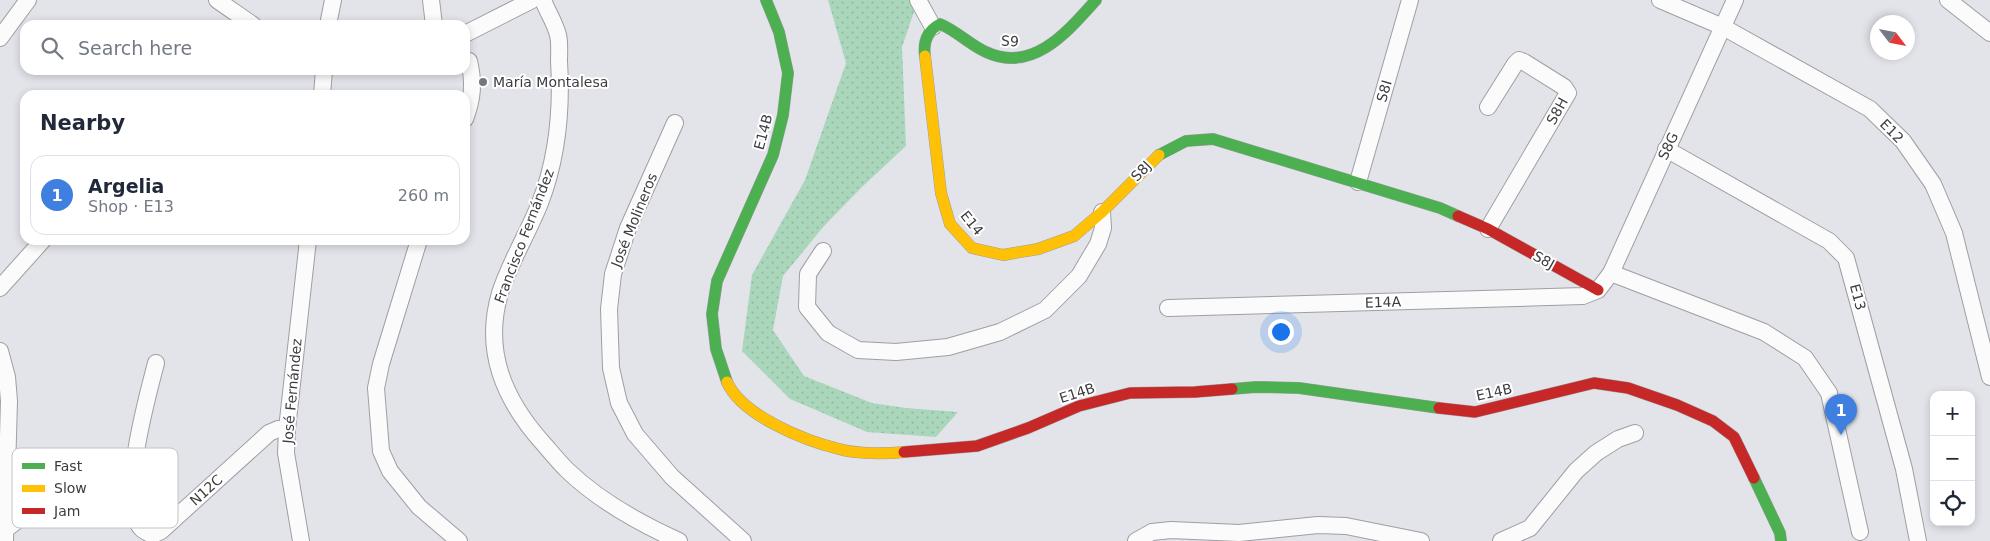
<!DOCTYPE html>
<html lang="en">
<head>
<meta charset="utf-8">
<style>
  :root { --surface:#fff; --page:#f6f6f7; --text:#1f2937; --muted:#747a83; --line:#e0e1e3; --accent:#b45309 }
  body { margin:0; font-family:"DejaVu Sans",sans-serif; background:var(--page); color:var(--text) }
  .controls { position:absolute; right:15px; bottom:15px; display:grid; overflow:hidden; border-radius:10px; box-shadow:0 2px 8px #0003 }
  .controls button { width:45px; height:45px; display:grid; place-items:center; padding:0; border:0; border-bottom:1px solid var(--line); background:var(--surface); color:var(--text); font:25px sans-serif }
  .compass { position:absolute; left:1870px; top:15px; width:45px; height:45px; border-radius:50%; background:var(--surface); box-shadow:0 2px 8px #0003; rotate:122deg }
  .you { position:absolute; left:1280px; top:331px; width:18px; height:18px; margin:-12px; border:4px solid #fff; border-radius:50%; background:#1a73e8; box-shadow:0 0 0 8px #1a73e833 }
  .badge { display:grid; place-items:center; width:32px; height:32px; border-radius:50%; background:var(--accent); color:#fff; font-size:16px; font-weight:700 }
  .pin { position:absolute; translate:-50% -41px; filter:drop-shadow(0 1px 2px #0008) }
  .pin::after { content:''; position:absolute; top:26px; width:18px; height:15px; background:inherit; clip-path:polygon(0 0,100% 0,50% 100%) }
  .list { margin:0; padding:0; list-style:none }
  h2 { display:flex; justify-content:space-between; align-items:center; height:65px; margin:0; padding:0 20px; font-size:21px }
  h2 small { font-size:16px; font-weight:400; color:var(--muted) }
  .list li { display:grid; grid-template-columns:32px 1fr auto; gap:15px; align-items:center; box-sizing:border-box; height:80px; margin:0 10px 10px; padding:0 10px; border:1px solid var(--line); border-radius:15px }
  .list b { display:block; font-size:19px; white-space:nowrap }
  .list p { margin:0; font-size:16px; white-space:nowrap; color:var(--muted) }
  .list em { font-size:16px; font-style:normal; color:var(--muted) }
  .icon { flex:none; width:28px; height:28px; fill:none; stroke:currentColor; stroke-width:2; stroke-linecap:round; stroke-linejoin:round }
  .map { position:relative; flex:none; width:1990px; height:541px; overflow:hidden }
  .search { position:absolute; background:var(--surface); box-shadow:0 2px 8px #0003; left:20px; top:20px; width:450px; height:55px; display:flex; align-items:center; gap:12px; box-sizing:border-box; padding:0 18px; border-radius:15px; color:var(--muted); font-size:19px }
  .panel { position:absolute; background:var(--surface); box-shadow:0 2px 8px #0003; left:20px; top:90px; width:450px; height:155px; border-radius:15px }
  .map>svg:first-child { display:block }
  .grass { fill:url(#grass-dots) }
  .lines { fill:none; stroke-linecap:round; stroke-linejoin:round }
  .street-casing { stroke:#9e9fa3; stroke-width:18 }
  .fast-casing { stroke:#9e9fa3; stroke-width:12 }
  .slow-casing { stroke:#9e9fa3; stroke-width:12 }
  .jam-casing { stroke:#9e9fa3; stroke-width:12 }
  .street { stroke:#fbfbfc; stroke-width:16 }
  .fast { stroke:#4caf50; stroke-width:11 }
  .slow { stroke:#ffc107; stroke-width:11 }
  .jam { stroke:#c62828; stroke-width:11 }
  .poi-dot { fill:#76777c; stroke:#fff; stroke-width:2 }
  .labels { text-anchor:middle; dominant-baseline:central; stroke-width:4; stroke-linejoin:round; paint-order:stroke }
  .street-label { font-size:14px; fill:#3c3c41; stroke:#fff }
  .poi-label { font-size:14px; fill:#3c3c41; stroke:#fff; text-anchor:start }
  .key { fill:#fff; stroke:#c4c4c6; stroke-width:1 }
  .key-label { font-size:14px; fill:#3c3c41 }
</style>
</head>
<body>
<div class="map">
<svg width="1990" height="541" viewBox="0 0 1990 541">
  <defs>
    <pattern id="grass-dots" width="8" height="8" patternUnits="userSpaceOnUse" patternTransform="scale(1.25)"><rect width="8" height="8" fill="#aad7bb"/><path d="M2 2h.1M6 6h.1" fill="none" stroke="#93b9a2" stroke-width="1.8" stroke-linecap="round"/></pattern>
  </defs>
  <rect width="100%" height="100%" fill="#e3e4ea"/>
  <!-- grass -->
  <path class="grass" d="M828,0h90l-16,47 4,99 -43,40 -39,40 -41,50 -10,54 31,46 68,27 34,5 52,4 -22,25 -69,-5 -77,-33 -48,-48 10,-76 53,-95 41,-117z"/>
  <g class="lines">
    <defs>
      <g id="street">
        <path d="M217,0l36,25"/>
        <path d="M431,0l3,25"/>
        <path d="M543,0c4,11 12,23 15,35 2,8 1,18 1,26 3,48 -2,98 -19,142 -12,30 -30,59 -40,90 -17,58 4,106 42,149 8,9 16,19 25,28 32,31 72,53 112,71"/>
        <path d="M918,0l15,27"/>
        <path d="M1660,0l63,27 147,82 33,32 30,43 21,49 36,144"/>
        <path d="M1948,0l42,33"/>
        <path d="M328,25l5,-25"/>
        <path d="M465,34l67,-34"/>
        <path d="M0,38l28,-38"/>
        <path d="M322,95l2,-25"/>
        <path d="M465,119c8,-21 9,-37 4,-58"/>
        <path d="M675,123l-47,105 -15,46 -4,35 2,59 8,35 16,31 37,43 71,64"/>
        <path d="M1666,149l163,92 17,17 58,211 14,72"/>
        <path d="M1358,182l52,-182"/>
        <path d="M1488,229l80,-136 -4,-6 -40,-25 -5,-2 -4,4 -27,43"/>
        <path d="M419,240l-38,124 -5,24 5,63 9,20 29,36 40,34"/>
        <path d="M823,251l-15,23 -1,33 21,26 30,17 38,2 52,-5 52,-15 45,-22 34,-34 19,-32 5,-16 -1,-16"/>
        <path d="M1611,273l153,59 41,26 24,35 31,139"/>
        <path d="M0,288l43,-48"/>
        <path d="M1168,308l415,-12 15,-6 13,-17 124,-273"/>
        <path d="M0,351l7,26 2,24 -4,140"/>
        <path d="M156,363c-9,35 -37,134 -16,164 4,5 8,6 13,8l8,-4 108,-98 9,-4h9"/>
        <path d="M5,530c16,-12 30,-25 49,-29l78,-5"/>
        <path d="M301,541l-15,-88 1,-24 21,-189"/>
        <path d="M1136,541l16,-9 19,-2 68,3 79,-8 28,1 75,15"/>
        <path d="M1501,541l29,-13 46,-57 20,-18 22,-14 17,-6"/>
      </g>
      <g id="fast">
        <path d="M925,56c-2,-14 2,-25 15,-32 17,7 30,21 46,28 47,22 82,-21 110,-52"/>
        <path d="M1159,155l27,-14 27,-2 227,69 18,8"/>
        <path d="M727,382l-11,-33 -4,-35 5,-33 56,-126 10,-40 5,-42 -9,-41 -13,-32"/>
        <path d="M1232,389l24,-2 43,1 140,20"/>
        <path d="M1754,478l26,55 1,8"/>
      </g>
      <g id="slow">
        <path d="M925,56l16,137 9,31 22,24 31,7 35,-6 36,-13 28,-24 57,-57"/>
        <path d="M727,382c15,34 79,59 112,67 18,5 47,5 65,3"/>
      </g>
      <g id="jam">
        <path d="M1458,216l30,13 110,61"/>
        <path d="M1439,408l36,4 119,-29 34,5 49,17 36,16 21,16 20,41"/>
        <path d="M904,452l73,-6 51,-18 51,-22 51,-13 65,-1 37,-3"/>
      </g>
    </defs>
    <!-- street casing -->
    <use href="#street" class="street-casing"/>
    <!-- fast casing -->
    <use href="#fast" class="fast-casing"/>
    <!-- slow casing -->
    <use href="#slow" class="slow-casing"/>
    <!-- jam casing -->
    <use href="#jam" class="jam-casing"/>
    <!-- street -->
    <use href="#street" class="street"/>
    <!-- fast -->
    <use href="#fast" class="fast"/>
    <!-- slow -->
    <use href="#slow" class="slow"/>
    <!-- jam -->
    <use href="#jam" class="jam"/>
  </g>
  <!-- markers -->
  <circle class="poi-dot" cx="483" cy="82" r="5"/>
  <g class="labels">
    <!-- street labels -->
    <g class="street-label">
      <text transform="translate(1010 41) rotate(3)">S9</text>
      <text transform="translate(1384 91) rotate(-74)">S8I</text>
      <text transform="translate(1557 111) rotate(-61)">S8H</text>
      <text transform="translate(1892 131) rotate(45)">E12</text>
      <text transform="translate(763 132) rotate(-75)">E14B</text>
      <text transform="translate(1668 146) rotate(-65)">S8G</text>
      <text transform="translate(1141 171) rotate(-46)">S8J</text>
      <text transform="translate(634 220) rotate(-68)">José Molineros</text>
      <text transform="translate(972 223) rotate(51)">E14</text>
      <text transform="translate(524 236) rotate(-69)">Francisco Fernández</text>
      <text transform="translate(1544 260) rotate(29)">S8J</text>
      <text transform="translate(1858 297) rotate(75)">E13</text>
      <text transform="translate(1383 302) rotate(-2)">E14A</text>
      <text transform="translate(292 391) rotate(-85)">José Fernández</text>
      <text transform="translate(1494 392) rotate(-12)">E14B</text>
      <text transform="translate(1077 393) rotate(-18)">E14B</text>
      <text transform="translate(206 490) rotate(-42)">N12C</text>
    </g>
    <!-- poi labels -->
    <g class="poi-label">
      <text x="493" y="82">María Montalesa</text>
    </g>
  </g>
  <!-- legend -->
  <rect x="12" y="448" width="166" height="80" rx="8" class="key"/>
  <rect x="22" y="463" width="23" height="6" fill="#4caf50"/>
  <rect x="22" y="485" width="23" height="7" fill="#ffc107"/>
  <rect x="22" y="508" width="23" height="6" fill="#c62828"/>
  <g class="key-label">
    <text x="54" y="471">Fast</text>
    <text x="54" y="493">Slow</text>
    <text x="54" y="516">Jam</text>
  </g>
</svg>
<div class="controls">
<button>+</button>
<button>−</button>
<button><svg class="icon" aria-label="locate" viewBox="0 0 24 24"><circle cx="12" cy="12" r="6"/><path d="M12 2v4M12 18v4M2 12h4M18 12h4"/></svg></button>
</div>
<svg class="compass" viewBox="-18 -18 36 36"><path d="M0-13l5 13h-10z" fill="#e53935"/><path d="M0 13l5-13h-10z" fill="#747a83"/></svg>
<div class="you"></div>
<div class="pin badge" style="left:1841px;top:435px;background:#3f7fe0">1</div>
<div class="search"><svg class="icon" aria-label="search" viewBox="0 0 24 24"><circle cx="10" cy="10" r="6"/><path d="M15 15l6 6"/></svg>Search here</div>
<section class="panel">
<h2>Nearby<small></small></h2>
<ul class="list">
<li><span class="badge" style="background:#3f7fe0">1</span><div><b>Argelia</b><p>Shop · E13</p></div><em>260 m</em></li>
</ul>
</section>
</div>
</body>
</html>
